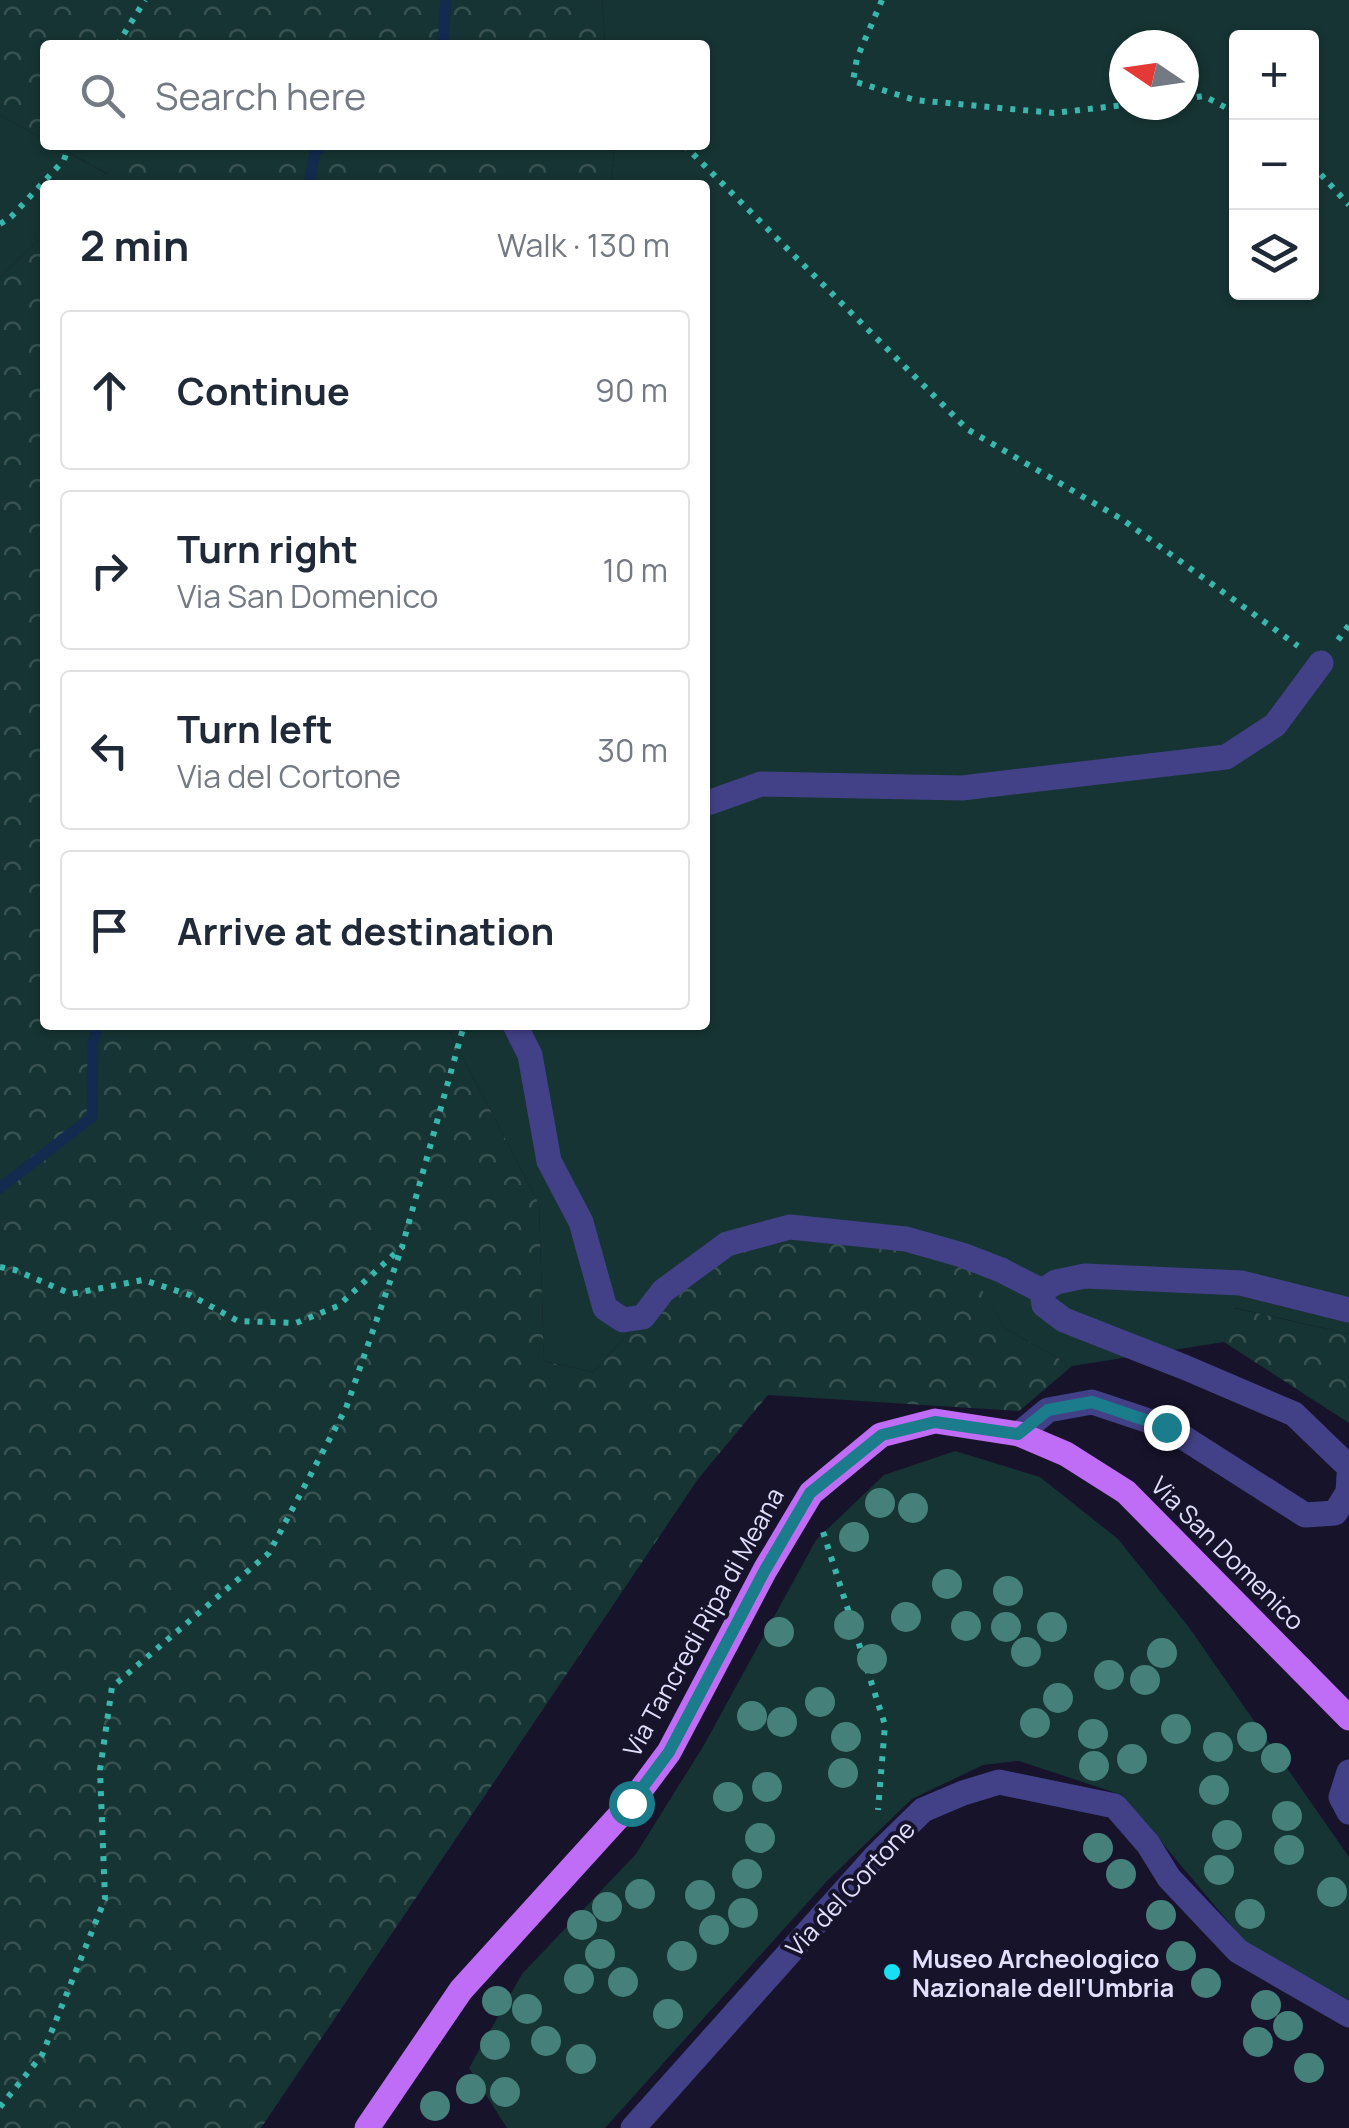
<!DOCTYPE html>
<html lang="en">
<head>
<meta charset="utf-8">
<style>
  :root { --surface:#fff; --page:#f6f6f7; --text:#1f2937; --muted:#747a83; --line:#e0e1e3 }
  body { margin:0; font-family:Manrope,sans-serif; background:var(--page); color:var(--text) }
  .controls { position:absolute; right:30px; top:30px; display:grid; overflow:hidden; border-radius:10px; box-shadow:0 2px 8px #0004 }
  .controls button { width:90px; height:90px; display:grid; place-items:center; padding:0; border:0; border-bottom:2px solid var(--line); background:var(--surface); color:var(--text); font:50px sans-serif }
  .compass { position:absolute; left:1109px; top:30px; width:90px; height:90px; border-radius:50%; background:var(--surface); box-shadow:0 2px 8px #0004; rotate:283deg }
  .stop { position:absolute; width:30px; height:30px; margin:-22px; border:8px solid #1b7c8b; border-radius:50%; background:#fff }
  .stop.end { background:#1b7c8b; border-color:#fff; box-shadow:0 2px 10px #0008 }
  .list { margin:0; padding:0; list-style:none }
  h2 { display:flex; justify-content:space-between; align-items:center; height:130px; margin:0; padding:0 40px; font-size:42px }
  h2 small { font-size:32px; font-weight:400; color:var(--muted) }
  .list li { display:grid; grid-template-columns:65px 1fr auto; gap:30px; align-items:center; box-sizing:border-box; height:160px; margin:0 20px 20px; padding:0 20px; border:2px solid var(--line); border-radius:10px }
  .list b { display:block; font-size:38px; white-space:nowrap }
  .list p { margin:0; font-size:32px; white-space:nowrap; color:var(--muted) }
  .list em { font-size:32px; font-style:normal; color:var(--muted) }
  .icon { flex:none; width:55px; height:55px; fill:none; stroke:currentColor; stroke-width:2; stroke-linecap:round; stroke-linejoin:round }
  .map { position:relative; flex:none; width:1349px; height:2128px; overflow:hidden }
  .search { position:absolute; background:var(--surface); box-shadow:0 2px 8px #0004; left:40px; top:40px; width:670px; height:110px; display:flex; align-items:center; gap:25px; box-sizing:border-box; padding:0 35px; border-radius:10px; color:var(--muted); font-size:38px }
  .panel { position:absolute; background:var(--surface); box-shadow:0 2px 8px #0004; left:40px; top:180px; width:670px; height:850px; border-radius:10px }
  .map>svg:first-child { display:block }
  .grass { fill:#163433; fill-rule:evenodd }
  .forest { fill:url(#forest-crowns) }
  .lines { fill:none; stroke-linecap:round; stroke-linejoin:round }
  .stream { stroke:#132b4f; stroke-width:11 }
  .path { stroke:#39b7ac; stroke-width:6; stroke-dasharray:5 8; stroke-linecap:butt }
  .minor { stroke:#424187; stroke-width:25 }
  .major { stroke:#bf6df6; stroke-width:25 }
  .tree { fill:#46807b }
  .route { stroke:#1b7c8b; stroke-width:12 }
  .poi-dot { fill:#17e1f1; stroke:#16132b; stroke-width:4 }
  .labels { text-anchor:middle; dominant-baseline:central; stroke-width:8; stroke-linejoin:round; paint-order:stroke }
  .street-label { font-size:25px; fill:#e1dffd; stroke:#16132b }
  .poi-label { font-size:25px; font-weight:bold; fill:#e1dffd; stroke:#16132b; text-anchor:start }
</style>
</head>
<body>
<div class="map">
<svg width="1349" height="2128" viewBox="0 0 1349 2128">
  <defs>
    <pattern id="forest-crowns" width="20" height="18" patternUnits="userSpaceOnUse" patternTransform="scale(2.5)"><rect width="20" height="18" fill="#163433"/><path d="M2 6a3 3 0 1 1 6 0M12 15a3 3 0 1 1 6 0" fill="none" stroke="#385151"/></pattern>
  </defs>
  <rect width="100%" height="100%" fill="#16132b"/>
  <!-- grass -->
  <g class="grass">
    <path d="M602,0h747v1334l-114,-26 -11,34 -152,24 -68,-38 -43,-73 -318,62 -50,55 -49,-11 -5,-157 -93,-179h259v-840h-95l4,-23 -1,-17h92v-100h-100zM1236,38h76v254h-76zM1124,45h60v60h-60z"/>
    <path d="M0,115l45,25v5h10l54,30 -11,10h-53v49l-45,43z"/>
    <path d="M955,1451l85,26 78,62 70,87 161,231v143l-103,-57 -124,-148 -103,-34 -36,4 -71,34 -85,82 -222,247h-98l-38,-60 53,-94 114,-120 68,-109 112,-205 68,-65z"/>
  </g>
  <!-- forest -->
  <g class="forest">
    <path d="M0,0h602l3,45h-560v95l-45,-25z"/>
    <path d="M55,145h558l1,17 -4,23h-512l10,-11z"/>
    <path d="M45,234v791h401l93,179 5,157 49,11 50,-55 84,-73 63,-17 172,28 42,73 68,38 -53,45 -251,-16 -70,84 -437,649h-261v-1851z"/>
    <path d="M1234,1308l115,26v89l-125,-81z"/>
  </g>
  <g class="lines">
    <!-- stream -->
    <g class="stream">
      <path d="M439,45l4,-3 3,-42"/>
      <path d="M309,185l6,-33 8,-7"/>
      <path d="M0,1188l92,-71 1,-73 4,-19"/>
    </g>
    <!-- path -->
    <g class="path">
      <path d="M882,0l-25,58 -4,23 62,19 139,13 70,-8"/>
      <path d="M117,45l28,-45"/>
      <path d="M1184,99l20,-3 32,17"/>
      <path d="M684,145l283,284 156,91 175,126"/>
      <path d="M1312,165l37,40"/>
      <path d="M0,224l11,-7 53,-57 5,-15"/>
      <path d="M1338,640l11,-15"/>
      <path d="M0,1267l15,3 56,24 72,-14 47,15 48,26 58,2 42,-17 64,-59 62,-222"/>
      <path d="M823,1532l62,193 -7,85"/>
      <path d="M0,2107l42,-52 63,-156 -5,-129 12,-83 157,-134 77,-145 56,-161"/>
    </g>
    <!-- minor -->
    <g class="minor">
      <path d="M705,804l56,-20 201,4 264,-31 49,-32 46,-62"/>
      <path d="M515,1025l15,30 19,106 32,61 24,86 18,12 20,-3 20,-26 64,-47 63,-17 116,12 56,16 39,15 41,21"/>
      <path d="M1349,1310l-108,-27 -156,-7 -29,6 -14,9 2,14 20,15 120,47 110,47 55,53"/>
      <path d="M1019,1434l29,-24 44,-8 75,25 138,88 30,-2 13,-21 1,-16"/>
      <path d="M1349,1772l-8,25 8,15"/>
      <path d="M633,2128l242,-271 48,-47 40,-17 36,-11 116,24 33,38 21,34 69,73 111,64"/>
    </g>
    <!-- major -->
    <path class="major" d="M367,2128l94,-138 170,-187 38,-51 96,-182 46,-77 70,-58 54,-14 84,13 47,20 60,38 223,226"/>
  </g>
  <!-- trees -->
  <g class="tree">
    <circle cx="880" cy="1503" r="15"/>
    <circle cx="913" cy="1508" r="15"/>
    <circle cx="854" cy="1537" r="15"/>
    <circle cx="947" cy="1584" r="15"/>
    <circle cx="1008" cy="1591" r="15"/>
    <circle cx="906" cy="1617" r="15"/>
    <circle cx="849" cy="1625" r="15"/>
    <circle cx="966" cy="1626" r="15"/>
    <circle cx="1006" cy="1627" r="15"/>
    <circle cx="1052" cy="1627" r="15"/>
    <circle cx="779" cy="1632" r="15"/>
    <circle cx="1026" cy="1652" r="15"/>
    <circle cx="1162" cy="1653" r="15"/>
    <circle cx="872" cy="1659" r="15"/>
    <circle cx="1109" cy="1675" r="15"/>
    <circle cx="1145" cy="1680" r="15"/>
    <circle cx="1058" cy="1698" r="15"/>
    <circle cx="820" cy="1702" r="15"/>
    <circle cx="752" cy="1716" r="15"/>
    <circle cx="782" cy="1722" r="15"/>
    <circle cx="1035" cy="1723" r="15"/>
    <circle cx="1176" cy="1729" r="15"/>
    <circle cx="1093" cy="1734" r="15"/>
    <circle cx="846" cy="1737" r="15"/>
    <circle cx="1252" cy="1737" r="15"/>
    <circle cx="1218" cy="1747" r="15"/>
    <circle cx="1276" cy="1758" r="15"/>
    <circle cx="1132" cy="1759" r="15"/>
    <circle cx="1094" cy="1766" r="15"/>
    <circle cx="843" cy="1773" r="15"/>
    <circle cx="767" cy="1787" r="15"/>
    <circle cx="1214" cy="1790" r="15"/>
    <circle cx="728" cy="1797" r="15"/>
    <circle cx="1287" cy="1816" r="15"/>
    <circle cx="1227" cy="1835" r="15"/>
    <circle cx="760" cy="1838" r="15"/>
    <circle cx="1098" cy="1848" r="15"/>
    <circle cx="1289" cy="1850" r="15"/>
    <circle cx="1219" cy="1870" r="15"/>
    <circle cx="747" cy="1874" r="15"/>
    <circle cx="1121" cy="1874" r="15"/>
    <circle cx="1332" cy="1892" r="15"/>
    <circle cx="640" cy="1894" r="15"/>
    <circle cx="700" cy="1895" r="15"/>
    <circle cx="607" cy="1907" r="15"/>
    <circle cx="743" cy="1913" r="15"/>
    <circle cx="1250" cy="1914" r="15"/>
    <circle cx="1161" cy="1915" r="15"/>
    <circle cx="582" cy="1925" r="15"/>
    <circle cx="714" cy="1930" r="15"/>
    <circle cx="600" cy="1954" r="15"/>
    <circle cx="682" cy="1956" r="15"/>
    <circle cx="1181" cy="1956" r="15"/>
    <circle cx="579" cy="1979" r="15"/>
    <circle cx="623" cy="1982" r="15"/>
    <circle cx="1206" cy="1983" r="15"/>
    <circle cx="497" cy="2001" r="15"/>
    <circle cx="1266" cy="2005" r="15"/>
    <circle cx="527" cy="2009" r="15"/>
    <circle cx="668" cy="2014" r="15"/>
    <circle cx="1288" cy="2026" r="15"/>
    <circle cx="546" cy="2041" r="15"/>
    <circle cx="1258" cy="2042" r="15"/>
    <circle cx="495" cy="2045" r="15"/>
    <circle cx="581" cy="2059" r="15"/>
    <circle cx="1309" cy="2068" r="15"/>
    <circle cx="471" cy="2089" r="15"/>
    <circle cx="505" cy="2092" r="15"/>
    <circle cx="435" cy="2106" r="15"/>
  </g>
  <g class="lines">
    <!-- route -->
    <path class="route" d="M631,1803l38,-51 96,-182 45,-77 72,-58 53,-13 83,12 30,-24 44,-8 74,25"/>
  </g>
  <!-- markers -->
  <circle class="poi-dot" cx="892" cy="1972" r="10"/>
  <g class="labels">
    <!-- street labels -->
    <g class="street-label">
      <text transform="translate(1228 1553) rotate(45)">Via San Domenico</text>
      <text transform="translate(703 1622) rotate(-61)">Via Tancredi Ripa di Meana</text>
      <text transform="translate(850 1888) rotate(-47)">Via del Cortone</text>
    </g>
    <!-- poi labels -->
    <g class="poi-label">
      <text x="912" y="1958">Museo Archeologico<tspan x="912" dy="29">Nazionale dell'Umbria</tspan></text>
    </g>
  </g>
</svg>
<div class="controls">
<button>+</button>
<button>−</button>
<button><svg class="icon" aria-label="layers" viewBox="0 0 24 24"><path d="M12 4l9 5-9 5-9-5zM3 14l9 5 9-5"/></svg></button>
</div>
<svg class="compass" viewBox="-18 -18 36 36"><path d="M0-13l5 13h-10z" fill="#e53935"/><path d="M0 13l5-13h-10z" fill="#747a83"/></svg>
<div class="stop" style="left:631px;top:1803px"></div>
<div class="stop end" style="left:1166px;top:1427px"></div>
<div class="search"><svg class="icon" aria-label="search" viewBox="0 0 24 24"><circle cx="10" cy="10" r="6"/><path d="M15 15l6 6"/></svg>Search here</div>
<section class="panel">
<h2>2 min<small>Walk · 130 m</small></h2>
<ul class="list">
<li><svg class="icon" aria-label="ahead" viewBox="0 0 24 24"><path d="M12 20V5M6 11l6-6 6 6"/></svg><div><b>Continue</b></div><em>90 m</em></li>
<li><svg class="icon" aria-label="right" viewBox="0 0 24 24"><path d="M7 20v-9h11M14 6l5 5-5 5"/></svg><div><b>Turn right</b><p>Via San Domenico</p></div><em>10 m</em></li>
<li><svg class="icon" aria-label="left" viewBox="0 0 24 24"><path d="M17 20v-9H6M10 6l-5 5 5 5"/></svg><div><b>Turn left</b><p>Via del Cortone</p></div><em>30 m</em></li>
<li><svg class="icon" aria-label="arrive" viewBox="0 0 24 24"><path d="M6 21V4h12l-3 4 3 4H6"/></svg><div><b>Arrive at destination</b></div></li>
</ul>
</section>
</div>
</body>
</html>
